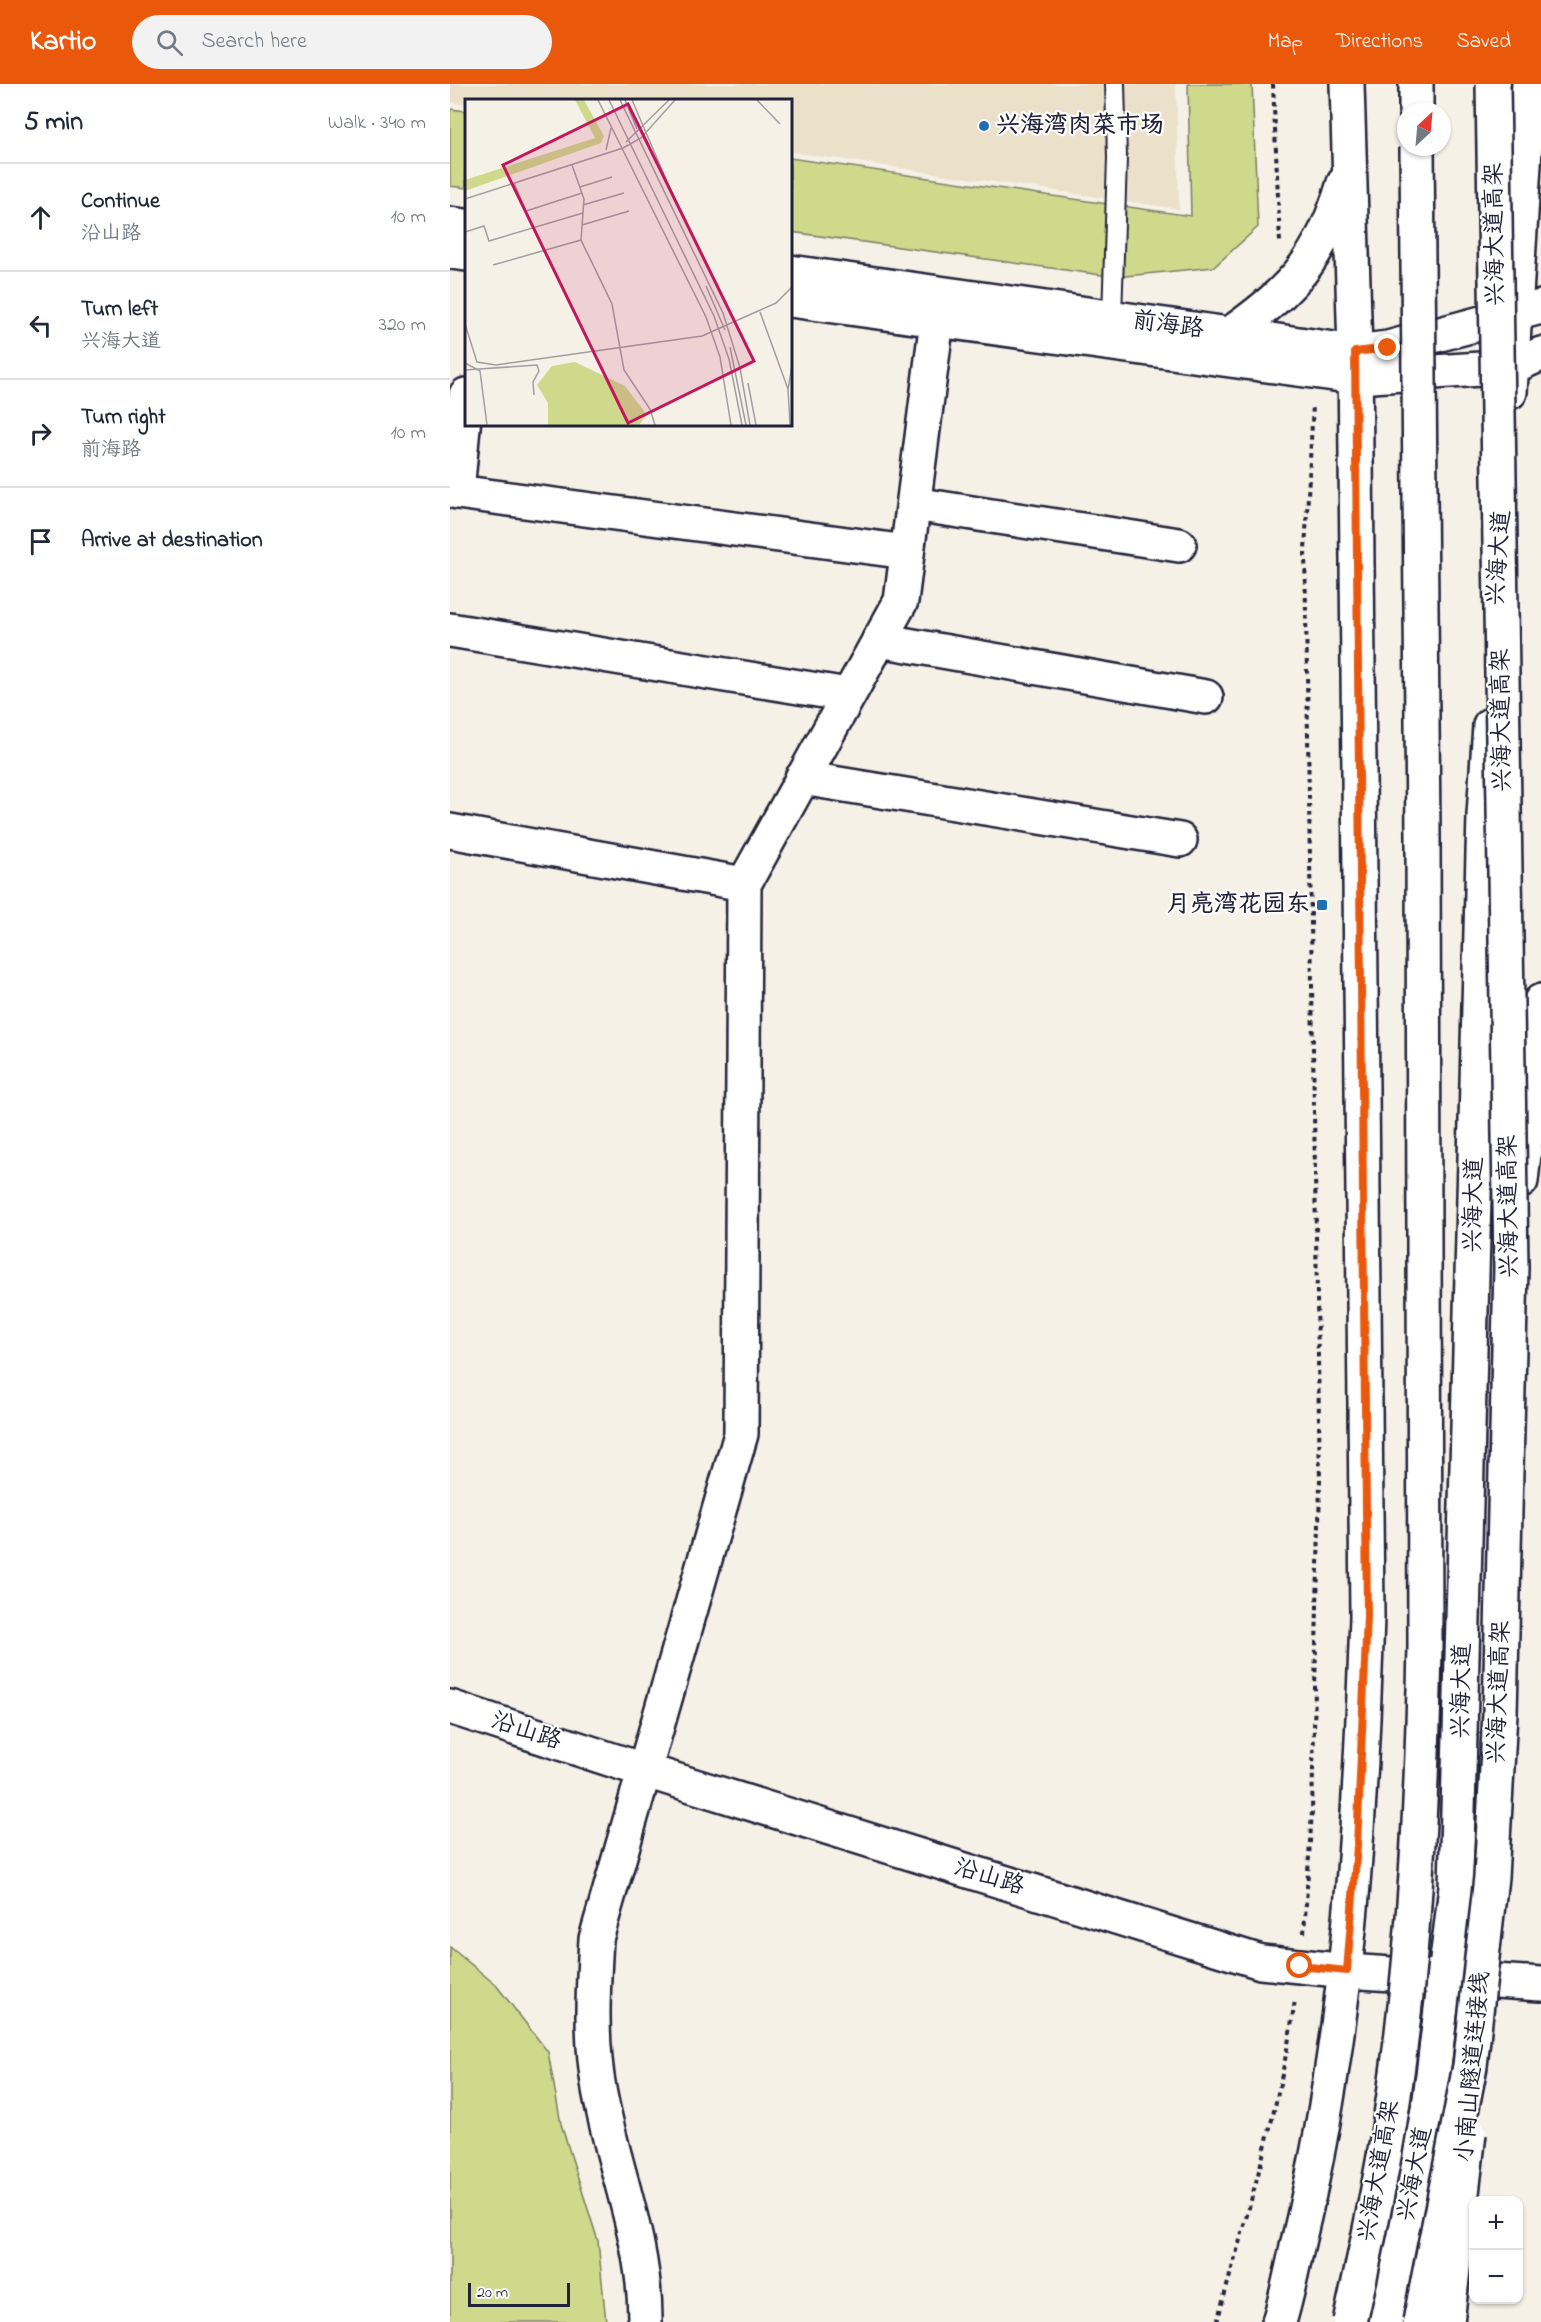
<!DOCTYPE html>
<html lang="en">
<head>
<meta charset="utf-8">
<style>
  :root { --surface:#fff; --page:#f2f2f3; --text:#1f2937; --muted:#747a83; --line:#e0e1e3; --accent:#ea580c }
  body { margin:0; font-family:"Indie Flower","LXGW WenKai TC",sans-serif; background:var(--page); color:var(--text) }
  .controls { position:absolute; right:18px; bottom:18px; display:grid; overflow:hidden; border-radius:12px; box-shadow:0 2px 4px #0004 }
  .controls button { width:54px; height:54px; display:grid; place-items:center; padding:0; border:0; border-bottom:2px solid var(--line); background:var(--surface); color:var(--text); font:30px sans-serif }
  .compass { position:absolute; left:947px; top:18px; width:54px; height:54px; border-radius:50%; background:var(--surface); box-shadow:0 2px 4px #0004; rotate:26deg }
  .scale { position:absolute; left:18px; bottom:15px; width:102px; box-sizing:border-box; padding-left:6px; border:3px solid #22223b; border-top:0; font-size:16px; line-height:21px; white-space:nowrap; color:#22223b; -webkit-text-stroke:4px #fff; paint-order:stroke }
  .stop { position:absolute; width:18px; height:18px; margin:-14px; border:4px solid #ea580c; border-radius:50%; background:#fff }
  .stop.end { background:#ea580c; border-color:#fff; box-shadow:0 2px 6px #0008 }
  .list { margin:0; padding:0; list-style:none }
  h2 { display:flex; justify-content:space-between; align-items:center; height:78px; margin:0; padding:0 24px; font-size:26px }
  h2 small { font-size:20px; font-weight:400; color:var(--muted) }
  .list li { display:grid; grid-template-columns:39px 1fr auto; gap:18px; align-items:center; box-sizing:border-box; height:108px; padding:0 24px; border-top:2px solid var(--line) }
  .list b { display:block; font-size:22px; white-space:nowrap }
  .list p { margin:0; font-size:20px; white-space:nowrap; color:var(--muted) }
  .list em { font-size:20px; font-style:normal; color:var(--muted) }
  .icon { flex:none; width:33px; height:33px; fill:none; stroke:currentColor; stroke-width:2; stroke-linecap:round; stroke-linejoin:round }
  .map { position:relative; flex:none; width:1091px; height:2238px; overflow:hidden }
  header { display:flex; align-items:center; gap:36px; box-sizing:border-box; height:84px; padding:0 30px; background:var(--accent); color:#fff }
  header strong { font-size:28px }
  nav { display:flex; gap:33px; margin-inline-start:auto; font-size:21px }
  .search { width:420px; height:54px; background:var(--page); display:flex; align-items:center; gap:15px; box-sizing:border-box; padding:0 21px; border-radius:33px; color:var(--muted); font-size:22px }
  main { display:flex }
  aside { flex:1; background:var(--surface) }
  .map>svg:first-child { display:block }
  .built { fill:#ebe0ca }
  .green { fill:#ced98c; stroke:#787e64; stroke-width:1.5 }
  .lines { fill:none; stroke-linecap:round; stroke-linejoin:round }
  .service-casing { stroke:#22223b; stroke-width:22 }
  .minor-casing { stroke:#22223b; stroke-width:38 }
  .tertiary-casing { stroke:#22223b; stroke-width:38 }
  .primary-casing { stroke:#22223b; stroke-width:38 }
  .path { stroke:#22223b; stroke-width:4; stroke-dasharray:4.5 4.5; stroke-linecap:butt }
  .service { stroke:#fff; stroke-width:18 }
  .minor { stroke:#fff; stroke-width:33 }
  .tertiary { stroke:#fff; stroke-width:33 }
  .primary { stroke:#fff; stroke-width:33 }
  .secondary-bridge-casing { stroke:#22223b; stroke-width:38; stroke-linecap:butt }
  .primary-bridge-casing { stroke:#22223b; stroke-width:38; stroke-linecap:butt }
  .secondary-bridge { stroke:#fff; stroke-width:33 }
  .primary-bridge { stroke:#fff; stroke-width:33 }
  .route { stroke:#ea580c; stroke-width:8 }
  .poi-dot { fill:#1f6fb2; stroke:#fff; stroke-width:2 }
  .labels { text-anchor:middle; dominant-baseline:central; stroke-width:4.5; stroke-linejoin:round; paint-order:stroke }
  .poi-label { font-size:24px; font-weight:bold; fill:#22223b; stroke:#fff; text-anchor:start }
  .street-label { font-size:24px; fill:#22223b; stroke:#fff }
  .inset-road { fill:none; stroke:#a19ea2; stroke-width:1.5 }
  .view { fill:#c2185b; fill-opacity:0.15; stroke:#c2185b; stroke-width:3 }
  .inset-edge { fill:none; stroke:#22223b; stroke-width:3 }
</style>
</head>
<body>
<header>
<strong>Kartio</strong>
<div class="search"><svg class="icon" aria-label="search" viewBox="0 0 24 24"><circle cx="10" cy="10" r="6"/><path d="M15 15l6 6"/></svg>Search here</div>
<nav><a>Map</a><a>Directions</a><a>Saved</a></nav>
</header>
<main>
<aside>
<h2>5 min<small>Walk · 340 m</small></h2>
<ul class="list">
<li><svg class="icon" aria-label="ahead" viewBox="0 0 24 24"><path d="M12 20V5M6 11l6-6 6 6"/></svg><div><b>Continue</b><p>沿山路</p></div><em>10 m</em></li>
<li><svg class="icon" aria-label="left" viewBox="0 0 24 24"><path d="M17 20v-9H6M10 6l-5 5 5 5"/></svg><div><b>Turn left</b><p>兴海大道</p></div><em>320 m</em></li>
<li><svg class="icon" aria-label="right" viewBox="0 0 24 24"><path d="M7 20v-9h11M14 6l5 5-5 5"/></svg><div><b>Turn right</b><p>前海路</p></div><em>10 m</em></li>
<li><svg class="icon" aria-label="arrive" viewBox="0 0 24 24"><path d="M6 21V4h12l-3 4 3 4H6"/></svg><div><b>Arrive at destination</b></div></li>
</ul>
</aside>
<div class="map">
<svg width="1091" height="2238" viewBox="0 0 1091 2238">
  <rect width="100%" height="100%" fill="#f6f1e7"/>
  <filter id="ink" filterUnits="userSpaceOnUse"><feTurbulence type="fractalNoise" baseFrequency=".0167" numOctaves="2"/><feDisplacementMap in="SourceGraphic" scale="12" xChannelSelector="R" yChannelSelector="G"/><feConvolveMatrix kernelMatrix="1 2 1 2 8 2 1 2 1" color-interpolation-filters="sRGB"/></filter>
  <g filter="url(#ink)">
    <!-- built -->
    <path class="built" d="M0,0h726l3,125 -388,-57 -1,-52h-324v5l-16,-3z"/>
    <!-- green -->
    <g class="green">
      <path d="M738,0h64l6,143 -44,40 -98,10 -325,-45 -1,-74 401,58z"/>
      <path d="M0,25l16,2v77l-16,-2z"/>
      <path d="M0,1863l46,38 52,67 13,72 37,117 8,81h-156z"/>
    </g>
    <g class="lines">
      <defs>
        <path id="service" d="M662,234l5,-160 -2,-74"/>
        <g id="minor">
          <path d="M16,311l-9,97 450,60"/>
          <path d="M464,420l265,41"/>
          <path d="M0,546l398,65"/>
          <path d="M429,556l327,57"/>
          <path d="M352,694l378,62"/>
          <path d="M0,747l294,53"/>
          <path d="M0,1623l193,63 618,192 86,9"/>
          <path d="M195,2238c1,-81 -32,-154 -46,-233 -9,-50 -6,-100 -3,-150l145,-505 3,-550 157,-283 36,-281"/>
        </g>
        <g id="tertiary">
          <path d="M0,140l16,2"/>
          <path d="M0,168l16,2"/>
          <path d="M340,188l565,80 33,-4 153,-41"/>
          <path d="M340,216l566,77 156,-10 29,-13"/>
          <path d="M778,251c63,-43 94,-77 116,-152"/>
          <path d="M1060,308l19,-308"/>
          <path d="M897,1887l194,13"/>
          <path d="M829,2238c9,-29 14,-59 21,-88 49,-206 60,-407 67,-618l-12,-1264 -8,-268"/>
          <path d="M936,2238l44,-223 26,-212 28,-1072 6,-90"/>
        </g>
        <g id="primary">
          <path d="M966,0v27"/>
          <path d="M1071,1097l20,-180"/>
        </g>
      </defs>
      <!-- service casing -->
      <use href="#service" class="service-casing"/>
      <!-- minor casing -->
      <use href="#minor" class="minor-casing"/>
      <!-- tertiary casing -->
      <use href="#tertiary" class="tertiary-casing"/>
      <!-- primary casing -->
      <use href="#primary" class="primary-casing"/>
      <!-- path -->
      <g class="path">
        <path d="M823,0l7,158"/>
        <path d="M854,1849l8,-122 8,-328 -15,-933 8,-145"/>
        <path d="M767,2238c29,-106 63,-213 78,-322"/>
      </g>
      <!-- service -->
      <use href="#service" class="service"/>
      <!-- minor -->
      <use href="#minor" class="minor"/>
      <!-- tertiary -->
      <use href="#tertiary" class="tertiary"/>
      <!-- primary -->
      <use href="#primary" class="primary"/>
      <defs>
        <path id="secondary-bridge" d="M997,2238l22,-189"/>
        <g id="primary-bridge">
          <path d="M900,2238c17,-75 33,-151 44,-227 21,-149 28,-299 31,-449l-2,-810 -6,-689"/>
          <path d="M970,2238l50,-256 21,-189 9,-164 11,-446 -18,-1183"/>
        </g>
      </defs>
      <!-- secondary-bridge casing -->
      <use href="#secondary-bridge" class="secondary-bridge-casing"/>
      <!-- primary-bridge casing -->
      <use href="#primary-bridge" class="primary-bridge-casing"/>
      <!-- secondary-bridge -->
      <use href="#secondary-bridge" class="secondary-bridge"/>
      <!-- primary-bridge -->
      <use href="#primary-bridge" class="primary-bridge"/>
    </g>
  </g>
  <g class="lines" filter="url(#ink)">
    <!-- route -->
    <path class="route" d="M850,1882l47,5 10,-125 10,-230 -12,-1264 33,-4"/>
  </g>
  <!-- markers -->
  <g class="poi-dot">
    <circle cx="534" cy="42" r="6"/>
    <rect x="866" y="815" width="12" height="12" rx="3"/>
  </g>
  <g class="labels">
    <!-- poi labels -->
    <g class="poi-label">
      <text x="546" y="42">兴海湾肉菜市场</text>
      <text x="860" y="821" text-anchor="end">月亮湾花园东</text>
    </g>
    <!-- street labels -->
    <g class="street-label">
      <text transform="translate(1046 150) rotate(-91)">兴海大道高架</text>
      <text transform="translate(718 242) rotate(8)">前海路</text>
      <text transform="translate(1050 474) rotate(-86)">兴海大道</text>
      <text transform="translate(1053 636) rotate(-91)">兴海大道高架</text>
      <text transform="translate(1025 1121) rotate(-89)">兴海大道</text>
      <text transform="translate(1060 1122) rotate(-91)">兴海大道高架</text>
      <text transform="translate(1013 1607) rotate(-89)">兴海大道</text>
      <text transform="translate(1050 1608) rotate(-88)">兴海大道高架</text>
      <text transform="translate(76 1648) rotate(18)">沿山路</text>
      <text transform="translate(539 1794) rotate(17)">沿山路</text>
      <text transform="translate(1024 1983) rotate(-85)">小南山隧道连接线</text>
      <text transform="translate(930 2087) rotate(-80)">兴海大道高架</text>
      <text transform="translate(966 2090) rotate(-79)">兴海大道</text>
    </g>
  </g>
  <!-- overview -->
  <g transform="translate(15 15)">
    <rect width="327" height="327" fill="#f6f1e7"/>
    <path d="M110,1h9l20,36 -3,7 -136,48v-11l130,-42zM110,263l50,24 22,29 -8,10h-91v-22l-11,-18 15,-19z" fill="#ced98c"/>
    <path class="inset-road" d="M133,1l108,217 14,40 11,68M144,1l105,216 15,43 13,66M155,1l103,213 17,55 10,57M160,1l12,29M167,1l49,114M292,1l23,24M161,43l43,-42M141,51l5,-22M107,66l12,34 -3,41 31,64 12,66 26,39 5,16M49,84l12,28 56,-18M115,88l32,-10M0,100l158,-51 18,-10 34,-38M118,106l41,-12M117,126l47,-14M0,133l19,-6 5,15 94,-28M28,166l88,-25M241,187l19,44M295,213l28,77M0,225l12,38 19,3 206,-29 74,-33 16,-16M265,248l16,78M0,264l15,8 7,54M0,271l72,-5 2,6 -6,11 1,13M283,284l8,42M325,326l-2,-36 4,-23"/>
    <path class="view" d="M163,5l126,257 -126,62 -125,-258z"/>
    <rect width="327" height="327" class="inset-edge"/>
  </g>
</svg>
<div class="controls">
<button>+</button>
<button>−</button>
</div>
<svg class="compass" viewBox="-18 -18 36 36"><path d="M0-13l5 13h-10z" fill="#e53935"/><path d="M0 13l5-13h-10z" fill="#747a83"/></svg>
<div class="scale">20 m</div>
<div class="stop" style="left:850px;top:1882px"></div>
<div class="stop end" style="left:938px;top:264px"></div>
</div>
</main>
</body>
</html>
